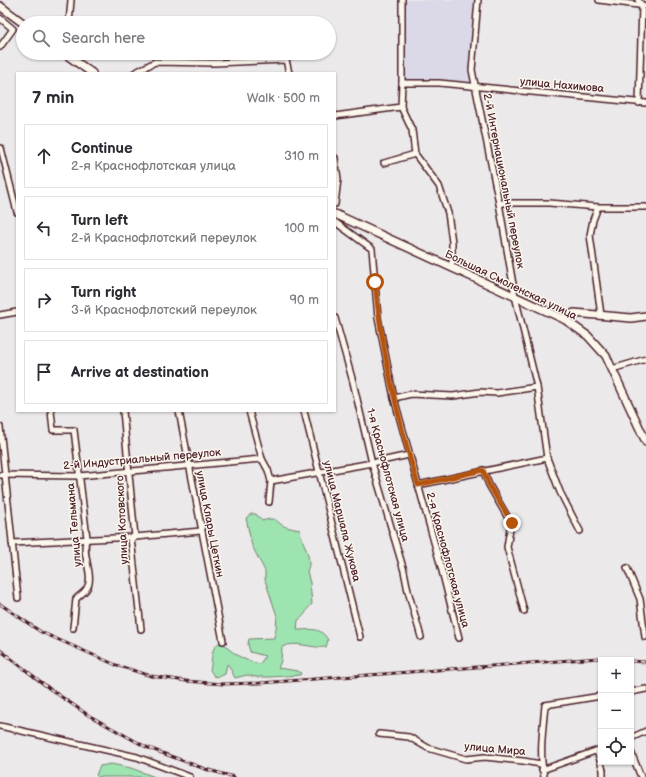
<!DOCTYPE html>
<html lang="en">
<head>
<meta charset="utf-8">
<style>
  :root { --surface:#fff; --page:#f2f2f3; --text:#2b2b33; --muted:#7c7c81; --line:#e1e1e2 }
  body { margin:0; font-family:"Balsamiq Sans",sans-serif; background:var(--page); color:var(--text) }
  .controls { position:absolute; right:12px; bottom:12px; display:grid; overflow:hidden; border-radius:0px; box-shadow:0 1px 3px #0004 }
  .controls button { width:36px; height:36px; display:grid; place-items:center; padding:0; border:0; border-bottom:1px solid var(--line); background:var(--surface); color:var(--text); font:20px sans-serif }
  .stop { position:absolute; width:12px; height:12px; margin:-9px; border:3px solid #b45309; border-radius:50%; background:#fff }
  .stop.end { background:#b45309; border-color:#fff; box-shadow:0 1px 4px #0008 }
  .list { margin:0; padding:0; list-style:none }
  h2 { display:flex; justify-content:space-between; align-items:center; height:52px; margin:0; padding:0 16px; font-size:17px }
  h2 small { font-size:13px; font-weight:400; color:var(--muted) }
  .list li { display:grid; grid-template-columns:26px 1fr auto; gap:12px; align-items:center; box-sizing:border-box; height:64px; margin:0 8px 8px; padding:0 8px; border:1px solid var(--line); border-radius:0px }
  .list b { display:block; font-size:15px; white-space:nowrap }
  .list p { margin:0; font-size:13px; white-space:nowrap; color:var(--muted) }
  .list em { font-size:13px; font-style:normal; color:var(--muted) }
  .icon { flex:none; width:22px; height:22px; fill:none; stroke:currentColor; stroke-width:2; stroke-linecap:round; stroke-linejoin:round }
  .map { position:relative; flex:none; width:646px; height:777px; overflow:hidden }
  .search { position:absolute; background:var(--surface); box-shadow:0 1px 3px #0004; left:16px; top:16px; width:320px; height:44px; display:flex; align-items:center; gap:10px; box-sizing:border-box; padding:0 14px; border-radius:22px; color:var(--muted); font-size:15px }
  .panel { position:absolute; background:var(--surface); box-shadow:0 1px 3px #0004; left:16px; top:72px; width:320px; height:340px; border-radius:0px }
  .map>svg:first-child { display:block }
  .built { fill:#dbd8e8 }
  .green { fill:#9de4b1; stroke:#74826e }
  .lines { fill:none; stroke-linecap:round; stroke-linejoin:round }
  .street-casing { stroke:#4a1f2b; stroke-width:8 }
  .secondary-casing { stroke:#4a1f2b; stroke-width:10 }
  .street { stroke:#fbf7ec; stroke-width:5 }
  .secondary { stroke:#fbf7ec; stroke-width:7 }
  .rail-casing { stroke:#4a1f2b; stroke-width:3 }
  .rail { stroke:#fbf7ec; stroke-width:1.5; stroke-dasharray:4.5; stroke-linecap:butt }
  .route { stroke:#b45309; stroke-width:5 }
  .labels { text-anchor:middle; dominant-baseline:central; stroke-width:3; stroke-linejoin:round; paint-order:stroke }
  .street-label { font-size:11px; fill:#4a1f2b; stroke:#fbf7ec }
</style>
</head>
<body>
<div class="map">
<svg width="646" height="777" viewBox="0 0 646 777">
  <rect width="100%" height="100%" fill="#ece9ea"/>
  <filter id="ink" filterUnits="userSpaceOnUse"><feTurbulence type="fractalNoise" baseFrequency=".025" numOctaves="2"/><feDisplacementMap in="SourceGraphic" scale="8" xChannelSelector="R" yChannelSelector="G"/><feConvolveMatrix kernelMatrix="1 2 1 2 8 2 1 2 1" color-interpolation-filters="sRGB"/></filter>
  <g filter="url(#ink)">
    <!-- built -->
    <path class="built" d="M406,0h68l-6,70 3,13 -65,-4z"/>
    <!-- green -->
    <g class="green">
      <path d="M251,514h5l6,7c17,-5 11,0 24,6 4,1 9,2 14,3 1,13 14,28 7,41l3,12 2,21c-7,6 -5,11 -14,16l-1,10c14,0 23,-4 31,10l-2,7c-14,2 -30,-7 -44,0l-1,14 -3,7 20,3 3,2 -1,2 -29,2h-15l-9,-2 -12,3 -6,-12 -2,-2 -2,10 -6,3 -5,-1 -4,-6c3,-10 -1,-24 12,-28 10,12 23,19 38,22l5,-8 -15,-4 -2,-8 1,-5 25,-1 2,-9 1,-13 -12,-36v-9l-13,-25 -6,-28z"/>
      <path d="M111,764l20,4 24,9h-57l-2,-2 4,-9z"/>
    </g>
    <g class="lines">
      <defs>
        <g id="street">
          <path d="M402,0v83l-1,24 11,23 3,24 24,32 9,27 4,29v26"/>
          <path d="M478,0l-6,70 27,133 16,93 22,91 10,71 13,34 20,39"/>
          <path d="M599,0l47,6"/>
          <path d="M638,0l4,5 -3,98"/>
          <path d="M0,18l13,11 -13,18"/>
          <path d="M69,23l2,-23"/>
          <path d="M134,73l21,-11 59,1 72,-3 3,13"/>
          <path d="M402,83h37l207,20"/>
          <path d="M335,116l66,-9"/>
          <path d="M1,148l16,64"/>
          <path d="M335,158l3,21 -3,25"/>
          <path d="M384,163l31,-9"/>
          <path d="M499,203h50l49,4h48"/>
          <path d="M598,207l-5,13 -3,15 11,80"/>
          <path d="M335,222l37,27 6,69 16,80 47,169 18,71"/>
          <path d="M0,315l17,-3"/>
          <path d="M335,318l18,64 19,81 32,108 4,20 13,46"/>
          <path d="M612,369l34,-10"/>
          <path d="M394,398l17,-4 42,2 27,-4 17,1 40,-6"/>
          <path d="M51,411l2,19h21l13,108c-7,14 8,38 0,50 -2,4 -8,8 -11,11l-3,29"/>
          <path d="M123,411l12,126 -4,1 10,91"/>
          <path d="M179,411l44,230"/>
          <path d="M249,411l13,48 6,11 3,11 -2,21"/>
          <path d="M304,411l56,226"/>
          <path d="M0,427l18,171"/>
          <path d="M483,470l6,15 22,38 -4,24 17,64"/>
          <path d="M0,475l79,1 183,-17"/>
          <path d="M271,481l101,-18 37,-8"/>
          <path d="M418,485l129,-27"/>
          <path d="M12,543l123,-6 66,-6"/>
          <path d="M627,568l13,31 5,38"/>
          <path d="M631,692l15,-3"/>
          <path d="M0,726l137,31 53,20"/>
          <path d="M379,734l30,3 19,11 38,11 19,-2 38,4 18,3"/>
          <path d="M631,738l15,-7"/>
          <path d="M597,751l6,19v7"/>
          <path d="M631,752l10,25"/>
          <path d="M542,770l59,-21"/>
          <path d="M544,777c-5,-24 -1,-48 1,-72l56,-9"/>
        </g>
        <g id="secondary">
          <path d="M0,6l23,17"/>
          <path d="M64,53l28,20"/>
          <path d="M335,214l229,105 24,17 18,20 40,86"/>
          <path d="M564,319l10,-6 57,5 15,-2"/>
        </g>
      </defs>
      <!-- street casing -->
      <use href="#street" class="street-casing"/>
      <!-- secondary casing -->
      <use href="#secondary" class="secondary-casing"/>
      <!-- street -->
      <use href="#street" class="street"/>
      <!-- secondary -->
      <use href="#secondary" class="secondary"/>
      <defs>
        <g id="rail">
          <path d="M0,604l41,28 75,33 35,11 35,5 37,3 37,-1 339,-25 24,2"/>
          <path d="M0,650l50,39 38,26 58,32 59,22 29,8"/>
          <path d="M631,661l15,1"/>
        </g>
      </defs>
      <!-- rail casing -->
      <use href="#rail" class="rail-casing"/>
      <!-- rail -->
      <use href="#rail" class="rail"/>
    </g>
  </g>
  <g class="lines" filter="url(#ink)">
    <!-- route -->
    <path class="route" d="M375,282c6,69 23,137 43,203l65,-15 6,15 23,38"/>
  </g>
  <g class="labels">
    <!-- street labels -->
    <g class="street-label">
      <text transform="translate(562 85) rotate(5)">улица Нахимова</text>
      <text transform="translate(504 181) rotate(79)">2-й Интернациональный переулок</text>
      <text transform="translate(511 285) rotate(26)">Большая Смоленская улица</text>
      <text transform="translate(142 459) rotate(-5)">2-й Индустриальный переулок</text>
      <text transform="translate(388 475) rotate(75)">1-я Краснофлотская улица</text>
      <text transform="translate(122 520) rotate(-93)">улица Котовского</text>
      <text transform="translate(342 521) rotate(76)">улица Маршала Жукова</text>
      <text transform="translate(210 524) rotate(79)">улица Клары Цеткин</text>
      <text transform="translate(74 525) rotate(-95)">улица Тельмана</text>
      <text transform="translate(448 560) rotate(75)">2-я Краснофлотская улица</text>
      <text transform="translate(495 749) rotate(5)">улица Мира</text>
    </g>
  </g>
</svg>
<div class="controls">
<button>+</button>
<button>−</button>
<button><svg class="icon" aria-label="locate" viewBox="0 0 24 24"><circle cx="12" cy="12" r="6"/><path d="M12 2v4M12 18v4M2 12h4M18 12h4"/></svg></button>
</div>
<div class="stop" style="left:375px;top:282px"></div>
<div class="stop end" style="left:512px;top:523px"></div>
<div class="search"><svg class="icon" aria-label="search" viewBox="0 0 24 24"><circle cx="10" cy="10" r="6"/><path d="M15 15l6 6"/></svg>Search here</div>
<section class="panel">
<h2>7 min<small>Walk · 500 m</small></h2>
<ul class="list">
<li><svg class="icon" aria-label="ahead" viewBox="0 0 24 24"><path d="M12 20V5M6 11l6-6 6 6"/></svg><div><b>Continue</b><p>2-я Краснофлотская улица</p></div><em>310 m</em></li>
<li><svg class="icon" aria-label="left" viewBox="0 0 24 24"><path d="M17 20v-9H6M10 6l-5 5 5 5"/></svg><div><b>Turn left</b><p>2-й Краснофлотский переулок</p></div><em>100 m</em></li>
<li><svg class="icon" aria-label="right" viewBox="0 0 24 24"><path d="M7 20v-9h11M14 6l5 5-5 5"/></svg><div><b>Turn right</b><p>3-й Краснофлотский переулок</p></div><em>90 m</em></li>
<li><svg class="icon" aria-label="arrive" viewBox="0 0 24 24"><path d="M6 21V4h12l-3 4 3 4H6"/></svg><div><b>Arrive at destination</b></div></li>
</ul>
</section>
</div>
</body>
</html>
